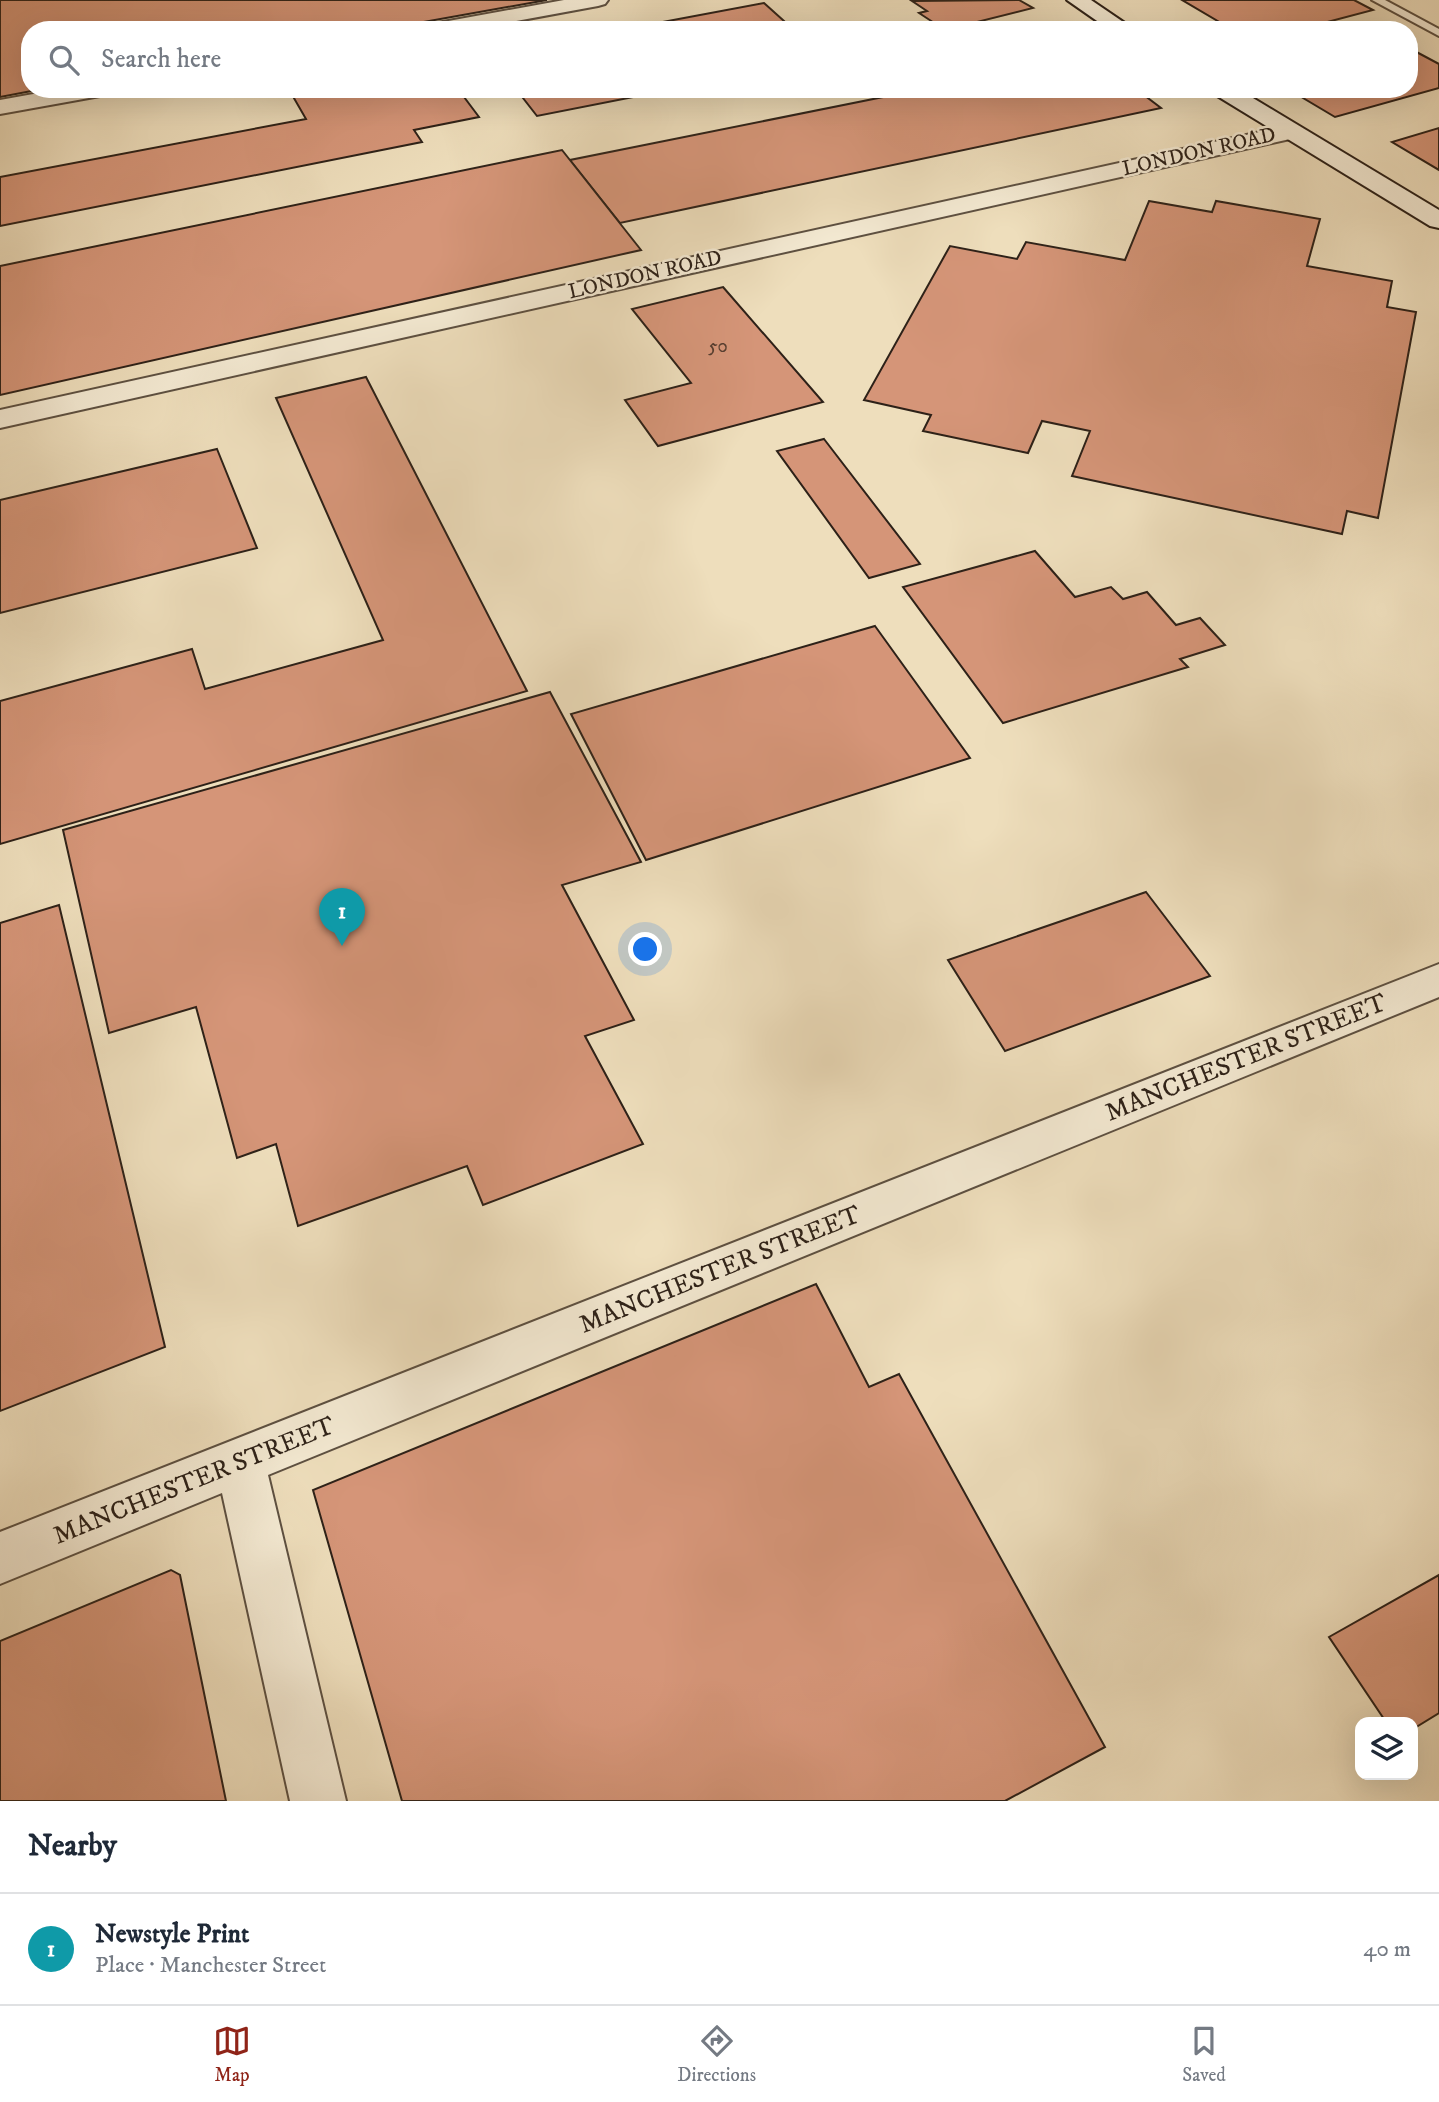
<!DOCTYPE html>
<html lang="en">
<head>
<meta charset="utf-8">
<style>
  :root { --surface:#fff; --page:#f2f2f3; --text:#1f2937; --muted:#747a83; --line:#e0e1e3; --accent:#8f2418 }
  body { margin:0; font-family:"IM FELL DW Pica",serif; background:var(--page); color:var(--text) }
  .controls { position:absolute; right:21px; bottom:21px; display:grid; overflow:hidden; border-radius:14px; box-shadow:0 7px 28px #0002 }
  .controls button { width:63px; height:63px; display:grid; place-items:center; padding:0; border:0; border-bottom:2px solid var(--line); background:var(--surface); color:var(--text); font:35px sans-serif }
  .you { position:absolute; left:646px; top:950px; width:24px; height:24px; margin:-18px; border:5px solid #fff; border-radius:50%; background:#1a73e8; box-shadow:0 0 0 10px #1a73e833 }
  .badge { display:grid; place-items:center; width:46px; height:46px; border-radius:50%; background:var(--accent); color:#fff; font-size:23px; font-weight:700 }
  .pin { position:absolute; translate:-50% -58px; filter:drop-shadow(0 2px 4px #0008) }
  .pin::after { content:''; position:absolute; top:37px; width:24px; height:21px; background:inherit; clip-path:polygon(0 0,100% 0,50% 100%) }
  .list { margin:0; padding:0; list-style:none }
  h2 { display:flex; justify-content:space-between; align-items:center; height:91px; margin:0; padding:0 28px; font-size:30px }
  h2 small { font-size:23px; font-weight:400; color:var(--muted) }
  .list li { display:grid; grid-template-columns:46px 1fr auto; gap:21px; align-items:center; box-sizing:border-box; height:112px; padding:0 28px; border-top:2px solid var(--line) }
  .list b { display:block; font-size:26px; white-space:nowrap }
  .list p { margin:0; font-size:23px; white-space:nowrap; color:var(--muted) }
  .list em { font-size:23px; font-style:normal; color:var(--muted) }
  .icon { flex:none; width:38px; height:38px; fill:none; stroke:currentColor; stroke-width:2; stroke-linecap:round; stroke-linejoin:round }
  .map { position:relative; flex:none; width:1439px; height:1801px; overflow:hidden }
  .search { position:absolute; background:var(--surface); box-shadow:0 7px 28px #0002; left:21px; right:21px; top:21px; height:77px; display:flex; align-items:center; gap:18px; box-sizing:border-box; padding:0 24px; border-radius:28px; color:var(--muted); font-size:26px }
  .sheet { height:203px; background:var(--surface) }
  nav { display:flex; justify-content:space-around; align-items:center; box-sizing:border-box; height:98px; border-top:2px solid var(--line); background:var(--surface); font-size:19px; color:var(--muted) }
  nav a { display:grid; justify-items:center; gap:4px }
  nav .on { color:var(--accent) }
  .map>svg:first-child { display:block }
  .building { fill:#d59578; stroke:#2d2118; stroke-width:2 }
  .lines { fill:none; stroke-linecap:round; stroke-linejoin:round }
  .service-casing { stroke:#5d5041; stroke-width:4 }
  .minor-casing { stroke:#5d5041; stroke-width:4 }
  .secondary-casing { stroke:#2d2118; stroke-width:4 }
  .service { fill:#f4ead3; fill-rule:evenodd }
  .minor { fill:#f4ead3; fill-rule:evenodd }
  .secondary { fill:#f4ead3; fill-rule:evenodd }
  .labels { text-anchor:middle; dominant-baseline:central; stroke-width:5; stroke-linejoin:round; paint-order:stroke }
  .far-number-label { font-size:19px; fill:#573e30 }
  .far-street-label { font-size:21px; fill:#2d2118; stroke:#f4ead3 }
  .street-label { font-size:26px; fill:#2d2118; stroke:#f4ead3 }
</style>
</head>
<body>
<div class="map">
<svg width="1439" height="1801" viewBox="0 0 1439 1801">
  <rect width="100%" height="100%" fill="#eedebc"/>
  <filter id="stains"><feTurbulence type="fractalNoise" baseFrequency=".00286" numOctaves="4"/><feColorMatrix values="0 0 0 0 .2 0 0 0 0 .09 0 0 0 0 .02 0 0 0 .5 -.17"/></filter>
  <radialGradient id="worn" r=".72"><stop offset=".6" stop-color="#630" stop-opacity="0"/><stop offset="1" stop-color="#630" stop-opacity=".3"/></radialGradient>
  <!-- building -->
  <g class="building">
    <path d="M0,0h547l-168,30h-349v59h12l-42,8z"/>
    <path d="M1019,0l14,8 -88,22 -26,-17 8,-2 -15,-10z"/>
    <path d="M1182,0h172l19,10 -76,20h-64z"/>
    <path d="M764,3l30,27h-174z"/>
    <path d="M1409,48l30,16v24l-104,29 -47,-28h121z"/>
    <path d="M309,89h149l21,28 -65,13 8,12 -422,84v-49l306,-58 -15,-26z"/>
    <path d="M516,89h158l-137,27z"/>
    <path d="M923,89h213l25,19 -541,115 -50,-63z"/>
    <path d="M1439,128v42l-47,-28z"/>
    <path d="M562,150l79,100 -641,145v-129z"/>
    <path d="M1149,201l63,11 4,-11 104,18 -13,47 85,15 -5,26 29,5 -38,206 -31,-7 -5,23 -270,-58 18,-45 -48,-10 -14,32 -105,-22 8,-16 -67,-15 86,-154 67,13 9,-17 99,18z"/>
    <path d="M723,287l100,115 -165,44 -33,-46 66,-17 -59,-74z"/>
    <path d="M366,377l161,314 -527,153v-143l192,-52 13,40 178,-49 -107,-242z"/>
    <path d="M824,439l96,125 -51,14 -92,-127z"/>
    <path d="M217,449l40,99 -257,65v-113z"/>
    <path d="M1035,551l40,46 36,-10 12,12 24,-7 29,33 24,-7 25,27 -45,14 8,8 -185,56 -100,-136z"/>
    <path d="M875,626l95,132 -324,102 -75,-146z"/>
    <path d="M550,692l91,170 -79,23 72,135 -49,16 58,108 -160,61 -16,-39 -169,60 -22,-82 -39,14 -41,-151 -87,26 -46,-203z"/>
    <path d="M1146,892l64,84 -205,75 -57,-91z"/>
    <path d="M59,905l106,442 -165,64v-488z"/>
    <path d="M816,1284l53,103 30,-13 206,373 -100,54h-603l-89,-311z"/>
    <path d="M171,1570l9,5 46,226h-226v-160z"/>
    <path d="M1439,1575v138l-26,16v-7h-27l-57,-85z"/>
  </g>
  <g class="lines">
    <defs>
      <path id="service" d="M1372,0h13l54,29v7z"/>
      <g id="minor">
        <path d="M564,0h44l-3,4 -7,2 -130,24h-46l3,-4 7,-2z"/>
        <path d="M61,89h50l-3,5 -8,2 -100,18v-14z"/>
        <path d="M1291,125l8,2 4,5 -4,5 -1299,291v-18z"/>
        <path d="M1439,964v33l-1171,478 78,326h-56l-68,-308 -222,91v-52z"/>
      </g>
      <g id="secondary">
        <path d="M1067,0h24l44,30h-25z"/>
        <path d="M1211,89h27l201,121v18l-9,-2 -216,-132z"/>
      </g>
    </defs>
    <!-- service casing -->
    <use href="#service" class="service-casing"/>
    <!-- minor casing -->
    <use href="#minor" class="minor-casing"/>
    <!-- secondary casing -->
    <use href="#secondary" class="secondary-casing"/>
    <!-- service -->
    <use href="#service" class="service"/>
    <!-- minor -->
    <use href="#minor" class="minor"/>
    <!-- secondary -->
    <use href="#secondary" class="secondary"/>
  </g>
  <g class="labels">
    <!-- far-number labels -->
    <g class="far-number-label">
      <text x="718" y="346">50</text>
    </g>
    <!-- far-street labels -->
    <g class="far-street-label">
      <text transform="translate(1199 152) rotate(-13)">LONDON ROAD</text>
      <text transform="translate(645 275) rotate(-13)">LONDON ROAD</text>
    </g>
    <!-- street labels -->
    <g class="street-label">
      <text transform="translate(1246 1058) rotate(-22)">MANCHESTER STREET</text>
      <text transform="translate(720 1270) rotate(-22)">MANCHESTER STREET</text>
      <text transform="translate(194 1481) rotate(-22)">MANCHESTER STREET</text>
    </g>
  </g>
  <rect width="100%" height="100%" filter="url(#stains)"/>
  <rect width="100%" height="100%" fill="url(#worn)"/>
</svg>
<div class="controls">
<button><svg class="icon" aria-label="layers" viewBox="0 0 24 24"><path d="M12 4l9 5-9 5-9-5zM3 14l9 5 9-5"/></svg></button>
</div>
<div class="you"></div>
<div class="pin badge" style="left:342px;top:946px;background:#0f9aa8">1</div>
<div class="search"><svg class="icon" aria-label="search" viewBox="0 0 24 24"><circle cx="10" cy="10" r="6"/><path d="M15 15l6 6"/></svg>Search here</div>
</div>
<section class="sheet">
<h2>Nearby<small></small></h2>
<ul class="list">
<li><span class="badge" style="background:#0f9aa8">1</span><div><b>Newstyle Print</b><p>Place · Manchester Street</p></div><em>40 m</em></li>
</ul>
</section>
<nav>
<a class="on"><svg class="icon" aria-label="map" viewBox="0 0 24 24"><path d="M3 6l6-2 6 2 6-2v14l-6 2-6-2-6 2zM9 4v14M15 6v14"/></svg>Map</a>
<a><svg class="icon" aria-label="directions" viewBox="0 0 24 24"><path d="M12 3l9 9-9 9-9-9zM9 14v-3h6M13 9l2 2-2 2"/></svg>Directions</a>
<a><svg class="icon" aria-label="saved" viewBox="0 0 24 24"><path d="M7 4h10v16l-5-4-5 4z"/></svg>Saved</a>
</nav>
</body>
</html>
